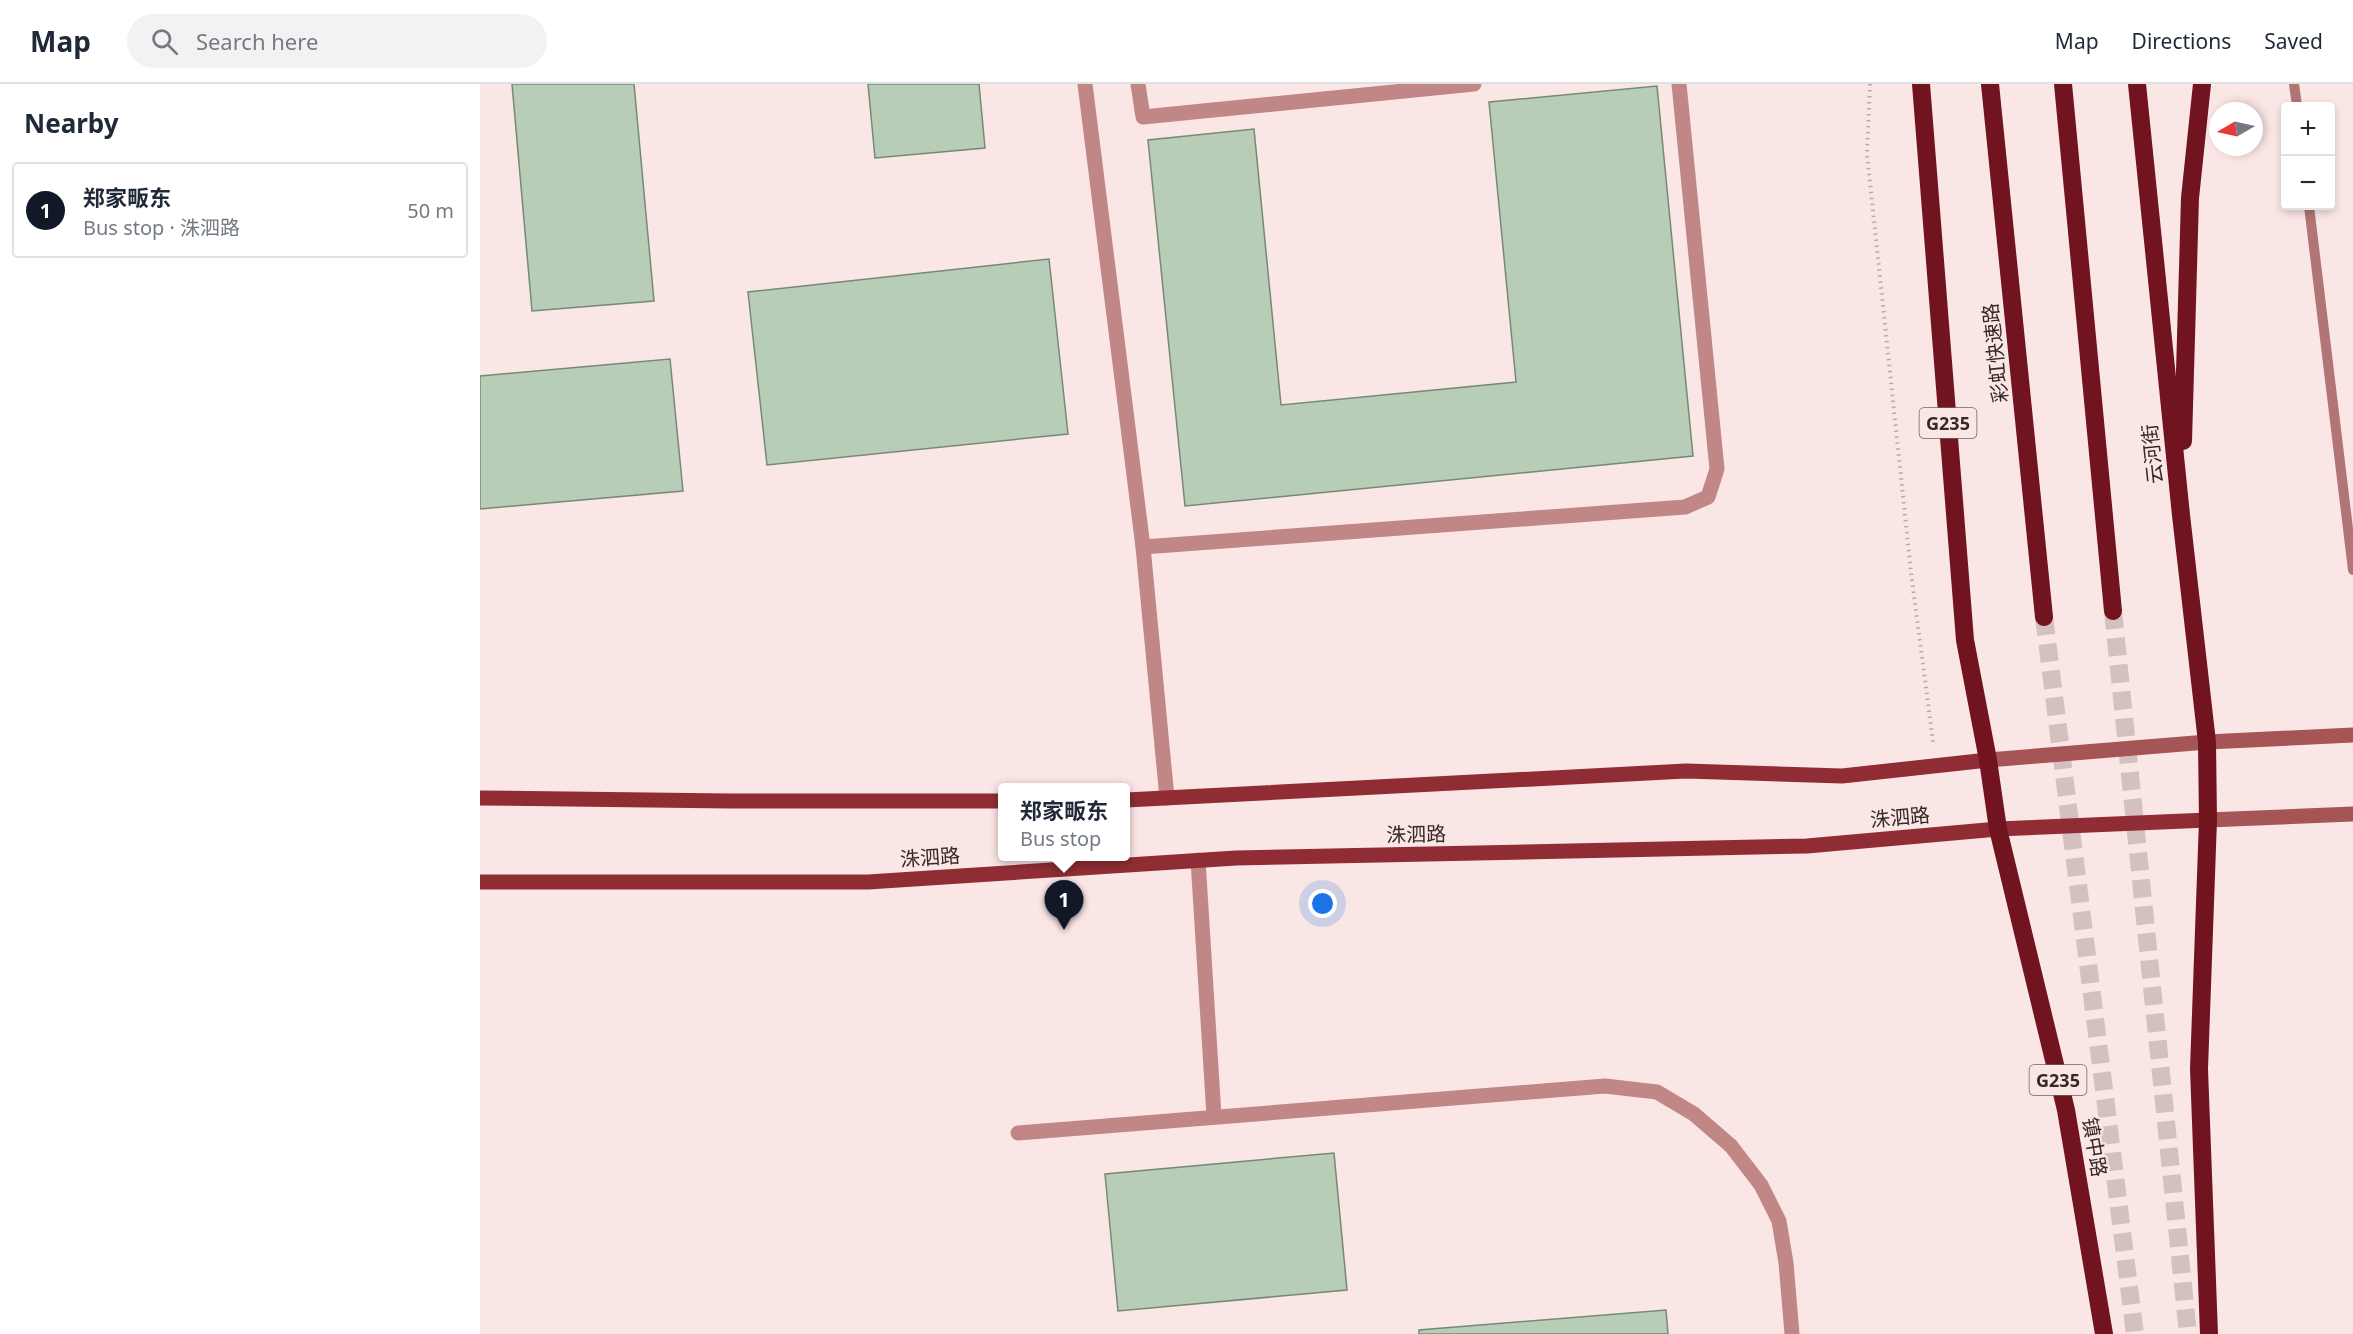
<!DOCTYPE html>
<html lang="en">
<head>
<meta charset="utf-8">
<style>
  :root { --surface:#fff; --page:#f2f2f3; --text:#1f2937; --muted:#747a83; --line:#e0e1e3; --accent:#111827 }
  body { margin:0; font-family:"Noto Sans","Noto Sans SC",sans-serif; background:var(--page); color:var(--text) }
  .controls { position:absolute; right:18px; top:18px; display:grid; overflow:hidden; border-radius:6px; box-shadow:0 3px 9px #0003 }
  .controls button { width:54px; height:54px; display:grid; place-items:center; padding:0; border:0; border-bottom:2px solid var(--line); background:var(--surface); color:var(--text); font:30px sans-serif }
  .compass { position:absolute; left:1729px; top:18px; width:54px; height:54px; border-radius:50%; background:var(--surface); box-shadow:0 3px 9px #0003; rotate:261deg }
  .you { position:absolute; left:843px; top:820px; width:21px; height:21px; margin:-15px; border:4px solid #fff; border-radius:50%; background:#1a73e8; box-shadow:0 0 0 9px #1a73e833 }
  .badge { display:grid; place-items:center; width:39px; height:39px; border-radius:50%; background:var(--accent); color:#fff; font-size:20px; font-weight:700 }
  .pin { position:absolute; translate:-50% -50px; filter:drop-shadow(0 2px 3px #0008) }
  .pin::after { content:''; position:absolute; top:32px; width:21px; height:18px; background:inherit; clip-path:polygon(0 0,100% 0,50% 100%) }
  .popup { position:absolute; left:518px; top:699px; width:132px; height:78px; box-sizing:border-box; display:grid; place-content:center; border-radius:6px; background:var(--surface); filter:drop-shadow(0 2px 4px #0005); font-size:20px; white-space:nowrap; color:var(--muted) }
  .popup b { font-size:22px; color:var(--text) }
  .popup::after { content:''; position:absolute; left:50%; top:100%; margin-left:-12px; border:12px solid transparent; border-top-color:var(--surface) }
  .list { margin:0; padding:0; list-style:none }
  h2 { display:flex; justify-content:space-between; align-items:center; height:78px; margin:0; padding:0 24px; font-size:26px }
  h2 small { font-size:20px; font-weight:400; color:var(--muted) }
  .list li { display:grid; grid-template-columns:39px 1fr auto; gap:18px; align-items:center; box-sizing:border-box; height:96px; margin:0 12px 12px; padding:0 12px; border:2px solid var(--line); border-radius:6px }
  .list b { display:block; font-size:22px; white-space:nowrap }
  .list p { margin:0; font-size:20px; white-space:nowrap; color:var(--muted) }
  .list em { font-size:20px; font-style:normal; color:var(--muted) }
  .icon { flex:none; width:33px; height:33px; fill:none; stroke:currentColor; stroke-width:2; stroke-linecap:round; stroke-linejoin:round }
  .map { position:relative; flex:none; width:1873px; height:1250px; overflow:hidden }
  header { display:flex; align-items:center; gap:36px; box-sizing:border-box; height:84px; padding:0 30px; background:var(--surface); border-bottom:2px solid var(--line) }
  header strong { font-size:28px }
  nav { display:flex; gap:33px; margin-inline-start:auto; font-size:21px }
  .search { width:420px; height:54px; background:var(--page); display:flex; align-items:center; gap:15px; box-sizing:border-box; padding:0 21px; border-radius:33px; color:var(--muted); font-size:22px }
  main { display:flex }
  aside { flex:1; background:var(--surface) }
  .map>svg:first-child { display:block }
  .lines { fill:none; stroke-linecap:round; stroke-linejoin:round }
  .stream { stroke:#b07574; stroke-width:10 }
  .building { fill:#b7cdb7; stroke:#758a75; stroke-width:1.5 }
  .highway-tunnel { stroke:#d3c0bf; stroke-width:18; stroke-dasharray:18 9; stroke-linecap:butt }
  .path { stroke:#bba9a8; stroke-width:4; stroke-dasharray:1.5 4.5; stroke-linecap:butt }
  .lane { stroke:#c08786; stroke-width:15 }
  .secondary { stroke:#a65556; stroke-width:15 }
  .primary { stroke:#902d34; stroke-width:15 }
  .highway { stroke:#71141f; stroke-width:18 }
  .labels { text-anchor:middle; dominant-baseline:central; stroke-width:4.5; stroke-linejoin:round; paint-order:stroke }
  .shield { fill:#fae6e5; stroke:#706261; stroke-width:1.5 }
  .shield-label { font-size:18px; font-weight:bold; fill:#352928 }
  .street-label { font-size:20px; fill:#352928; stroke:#fae6e5 }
</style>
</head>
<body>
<header>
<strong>Map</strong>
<div class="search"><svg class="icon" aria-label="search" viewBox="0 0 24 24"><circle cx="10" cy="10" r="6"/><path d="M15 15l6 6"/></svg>Search here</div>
<nav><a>Map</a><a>Directions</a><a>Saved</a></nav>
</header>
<main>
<aside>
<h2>Nearby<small></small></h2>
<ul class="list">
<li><span class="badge">1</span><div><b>郑家畈东</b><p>Bus stop · 洙泗路</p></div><em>50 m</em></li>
</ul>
</aside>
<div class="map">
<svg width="1873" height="1250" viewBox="0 0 1873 1250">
  <rect width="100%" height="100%" fill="#fae6e5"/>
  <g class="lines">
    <!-- stream -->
    <g class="stream">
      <path d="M1814,0l3,22"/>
      <path d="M1829,122l44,364"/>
    </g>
  </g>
  <!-- building -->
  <g class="building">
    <path d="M32,0h122l20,217 -122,10z"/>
    <path d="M388,0h111l6,64 -110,10z"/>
    <path d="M1177,2l36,370 -508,50 -37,-366 106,-11 27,276 235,-23 -27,-280z"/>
    <path d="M569,175l19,175 -301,31 -19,-173z"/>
    <path d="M190,275l13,132 -203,18v-133z"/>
    <path d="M854,1069l13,137 -229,21 -13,-137z"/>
    <path d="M1186,1226l2,24h-249v-4z"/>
  </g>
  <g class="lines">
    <!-- highway-tunnel -->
    <g class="highway-tunnel">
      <path d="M1633,527l75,723"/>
      <path d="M1564,533l91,717"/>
    </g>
    <!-- path -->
    <path class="path" d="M1390,0l-3,70 44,418 22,170"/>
    <!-- lane -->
    <g class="lane">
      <path d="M605,0l58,463 24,251"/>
      <path d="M658,0l5,33 331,-33"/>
      <path d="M663,463l542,-40 23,-10 9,-28 -38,-385"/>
      <path d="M718,776l16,256"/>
      <path d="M538,1049l587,-47 52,6 37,22 37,32 30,39 18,36 7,42 6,71"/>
    </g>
    <!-- secondary -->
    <g class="secondary">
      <path d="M1508,676l219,-18 146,-7"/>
      <path d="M1728,736l145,-6"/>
    </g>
    <!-- primary -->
    <g class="primary">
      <path d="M0,714l250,3h272"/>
      <path d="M646,716l560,-29 156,5 146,-16"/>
      <path d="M0,798h388l368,-24 571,-12 191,-17 210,-9"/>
    </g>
    <!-- highway -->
    <g class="highway">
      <path d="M1441,0l44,556 23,120 10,69 68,281 38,224"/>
      <path d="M1510,0l54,533"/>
      <path d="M1583,0l50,527"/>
      <path d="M1657,0l44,431 26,227 1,78 -9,249 10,265"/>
      <path d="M1703,357l7,-243 12,-114"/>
    </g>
  </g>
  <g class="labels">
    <!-- shield labels -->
    <g class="shield">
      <rect x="1439.5" y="324" width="57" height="30" rx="4.5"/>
      <rect x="1549.5" y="981" width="57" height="30" rx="4.5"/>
    </g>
    <g class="shield-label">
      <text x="1468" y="339">G235</text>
      <text x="1578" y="996">G235</text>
    </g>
    <!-- street labels -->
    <g class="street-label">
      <text transform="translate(1515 269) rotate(-96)">彩虹快速路</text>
      <text transform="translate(1672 370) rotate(-96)">云河街</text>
      <text transform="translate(1420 733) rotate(-5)">洙泗路</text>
      <text transform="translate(936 750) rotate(-1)">洙泗路</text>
      <text transform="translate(450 773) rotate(-4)">洙泗路</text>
      <text transform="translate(1615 1063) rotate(80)">镇中路</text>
    </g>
  </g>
</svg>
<div class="controls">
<button>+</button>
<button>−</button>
</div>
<svg class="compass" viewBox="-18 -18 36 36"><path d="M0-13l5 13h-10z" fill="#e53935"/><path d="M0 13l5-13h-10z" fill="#747a83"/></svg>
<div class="you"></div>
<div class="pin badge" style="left:584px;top:846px">1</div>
<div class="popup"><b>郑家畈东</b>Bus stop</div>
</div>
</main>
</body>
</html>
